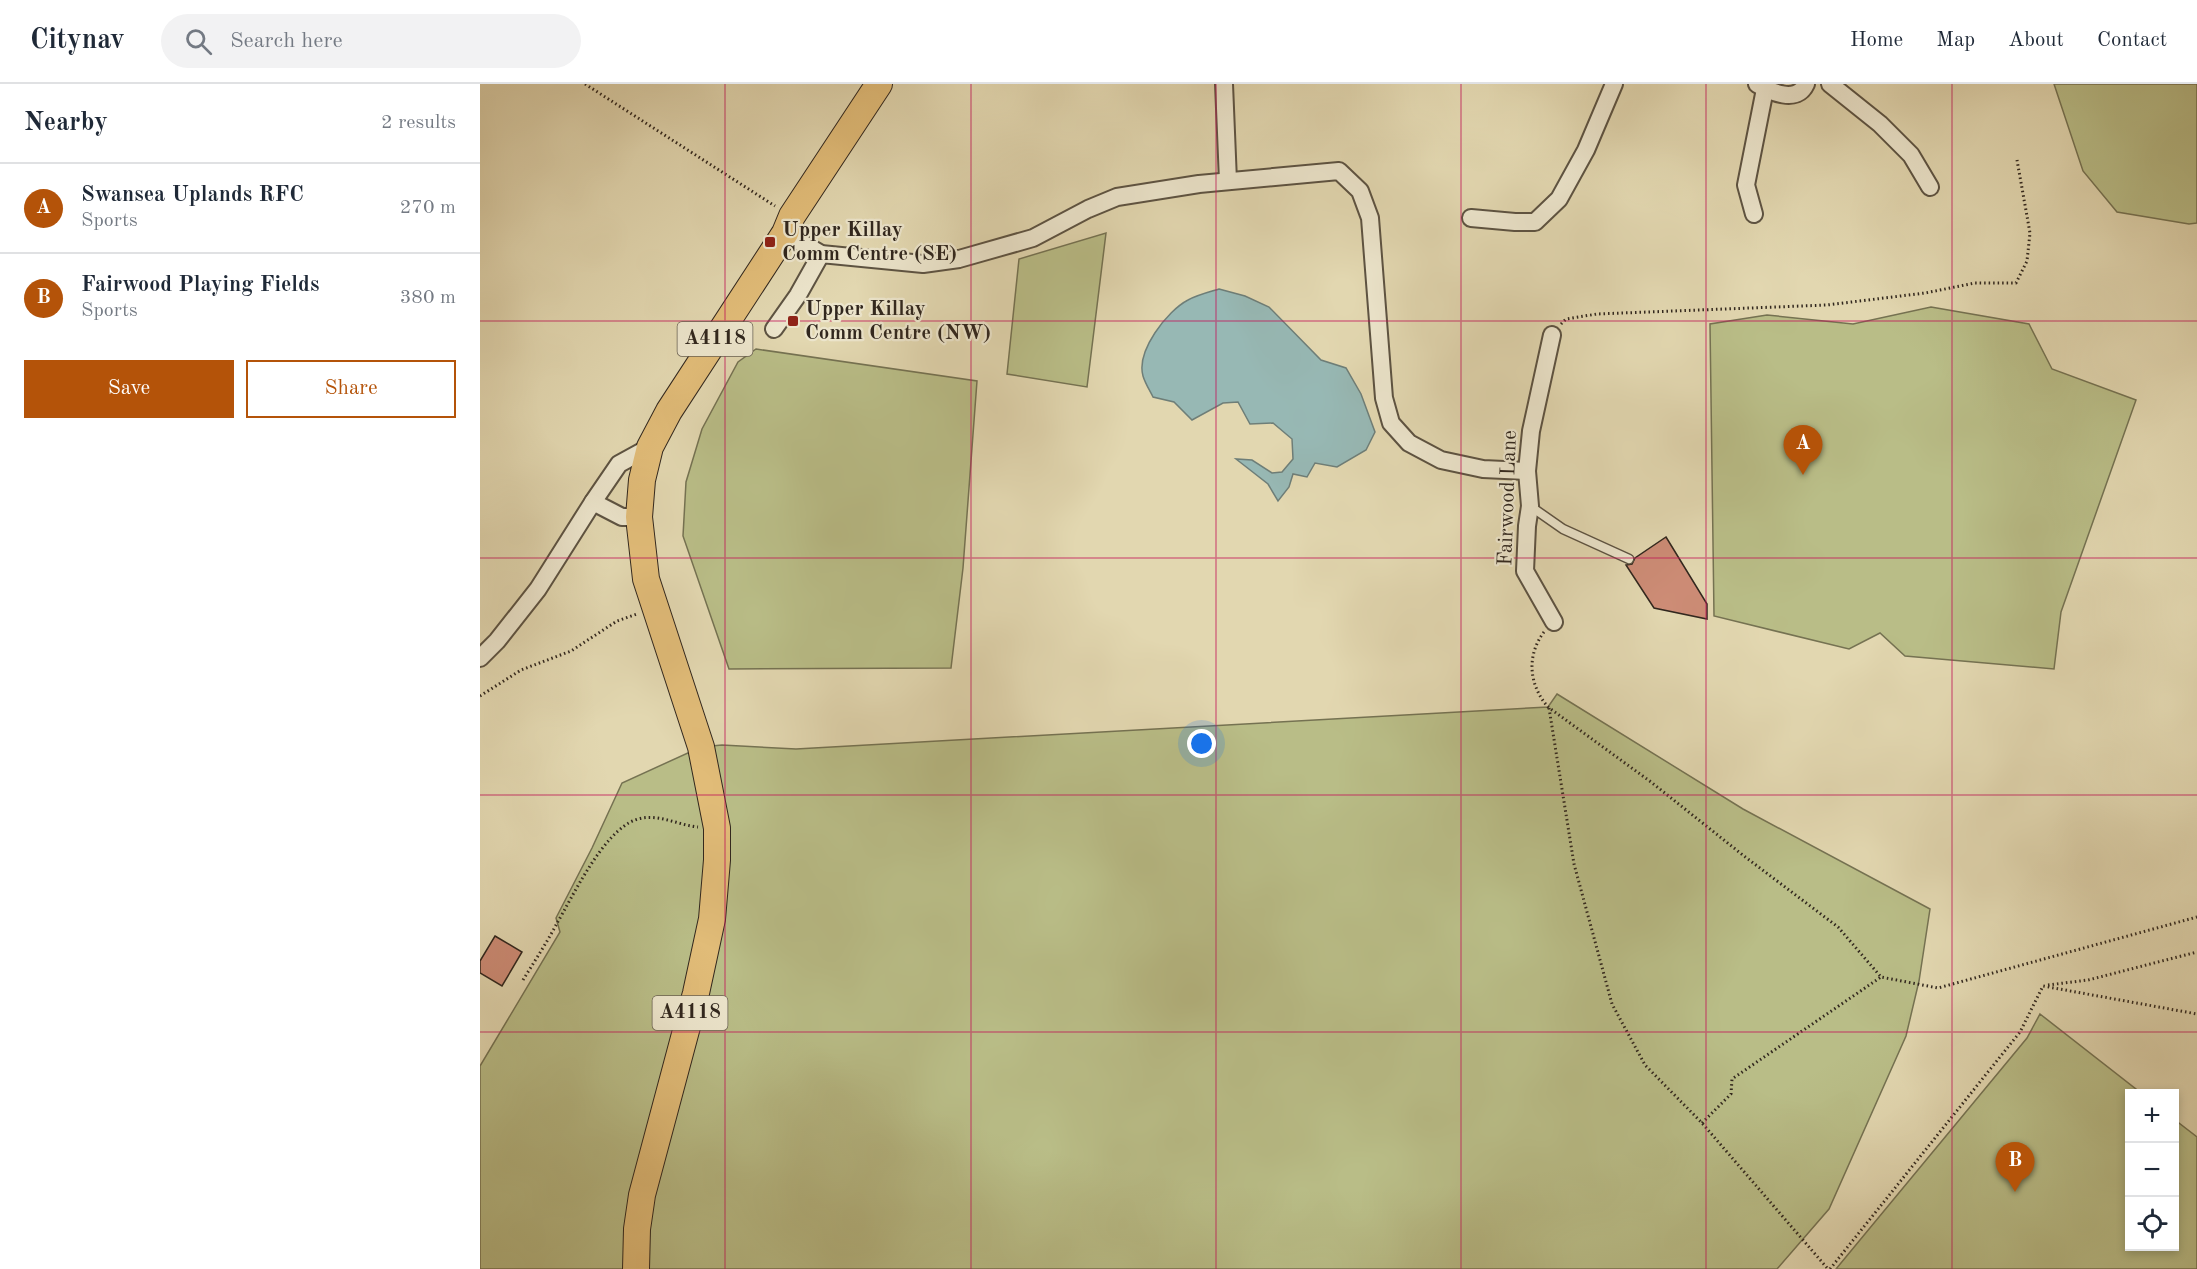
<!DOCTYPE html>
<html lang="en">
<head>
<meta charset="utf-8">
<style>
  :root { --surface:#fff; --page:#f2f2f3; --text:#1f2937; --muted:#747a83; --line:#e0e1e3; --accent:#b45309 }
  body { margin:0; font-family:"Old Standard TT",serif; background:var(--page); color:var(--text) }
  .controls { position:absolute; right:18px; bottom:18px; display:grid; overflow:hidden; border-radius:0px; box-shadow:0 3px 9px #0003 }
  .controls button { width:54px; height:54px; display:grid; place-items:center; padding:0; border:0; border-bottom:2px solid var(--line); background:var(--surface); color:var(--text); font:30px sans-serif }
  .you { position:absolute; left:722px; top:660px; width:21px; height:21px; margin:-15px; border:4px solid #fff; border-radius:50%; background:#1a73e8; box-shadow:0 0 0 9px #1a73e833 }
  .badge { display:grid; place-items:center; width:39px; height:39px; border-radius:50%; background:var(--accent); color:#fff; font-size:20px; font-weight:700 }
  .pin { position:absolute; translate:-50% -50px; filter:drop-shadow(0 2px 3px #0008) }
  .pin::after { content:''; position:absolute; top:32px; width:21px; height:18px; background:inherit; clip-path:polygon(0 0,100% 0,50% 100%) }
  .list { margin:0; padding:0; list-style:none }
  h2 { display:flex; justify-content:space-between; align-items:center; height:78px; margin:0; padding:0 24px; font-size:26px }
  h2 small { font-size:20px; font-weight:400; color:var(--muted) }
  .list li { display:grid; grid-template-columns:39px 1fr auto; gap:18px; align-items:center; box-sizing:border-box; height:90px; padding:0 24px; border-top:2px solid var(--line) }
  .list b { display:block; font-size:22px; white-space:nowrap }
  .list p { margin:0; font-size:20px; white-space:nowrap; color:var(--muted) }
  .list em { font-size:20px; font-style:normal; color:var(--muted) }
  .actions { display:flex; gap:12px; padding:18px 24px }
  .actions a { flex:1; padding:14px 0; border:2px solid var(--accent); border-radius:0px; text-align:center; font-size:21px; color:var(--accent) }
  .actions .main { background:var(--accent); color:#fff }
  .icon { flex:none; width:33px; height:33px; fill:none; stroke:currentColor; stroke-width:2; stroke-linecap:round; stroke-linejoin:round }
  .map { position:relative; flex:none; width:1717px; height:1185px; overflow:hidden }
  header { display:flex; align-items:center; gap:36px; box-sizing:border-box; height:84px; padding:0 30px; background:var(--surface); border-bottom:2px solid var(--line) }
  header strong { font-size:28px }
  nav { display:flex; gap:33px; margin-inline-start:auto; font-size:21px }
  .search { width:420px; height:54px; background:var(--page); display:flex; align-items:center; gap:15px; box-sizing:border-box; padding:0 21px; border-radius:33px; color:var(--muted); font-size:22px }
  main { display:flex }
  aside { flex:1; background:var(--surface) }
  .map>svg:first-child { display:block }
  .green { fill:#b9bd87; stroke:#757252; stroke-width:1.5 }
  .water { fill:#97b8b4; stroke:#6e7e78; stroke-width:1.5 }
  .building { fill:#cd8c76; stroke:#31271e; stroke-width:1.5 }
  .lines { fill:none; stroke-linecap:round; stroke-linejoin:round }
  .service-casing { stroke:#5d5342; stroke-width:11 }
  .minor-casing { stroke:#5d5342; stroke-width:20 }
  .primary-casing { stroke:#31271e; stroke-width:28 }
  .path { stroke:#31271e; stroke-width:3; stroke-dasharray:1.5 3; stroke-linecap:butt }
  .service { stroke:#ece5cc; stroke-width:8 }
  .minor { stroke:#ece5cc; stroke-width:16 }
  .primary { stroke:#e1bc78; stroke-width:26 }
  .grid { fill:none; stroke:#c2185b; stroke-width:1.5; stroke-opacity:0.55 }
  .poi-dot { fill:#8f2418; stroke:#ece5cc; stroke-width:2 }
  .labels { text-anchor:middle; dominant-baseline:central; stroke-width:4.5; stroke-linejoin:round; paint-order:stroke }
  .shield { fill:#ece5cc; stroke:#696052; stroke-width:1.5 }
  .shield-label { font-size:20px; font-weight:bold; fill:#31271e }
  .poi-label { font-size:21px; font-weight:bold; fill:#31271e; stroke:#ece5cc; text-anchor:start }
  .street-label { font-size:21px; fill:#31271e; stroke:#ece5cc }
</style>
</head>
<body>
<header>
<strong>Citynav</strong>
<div class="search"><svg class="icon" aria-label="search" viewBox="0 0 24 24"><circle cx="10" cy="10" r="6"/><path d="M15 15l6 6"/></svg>Search here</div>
<nav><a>Home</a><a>Map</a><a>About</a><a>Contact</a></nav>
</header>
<main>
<aside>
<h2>Nearby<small>2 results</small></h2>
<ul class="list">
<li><span class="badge">A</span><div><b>Swansea Uplands RFC</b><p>Sports</p></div><em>270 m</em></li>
<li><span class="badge">B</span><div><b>Fairwood Playing Fields</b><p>Sports</p></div><em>380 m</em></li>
</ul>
<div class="actions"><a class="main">Save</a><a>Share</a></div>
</aside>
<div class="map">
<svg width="1717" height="1185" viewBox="0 0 1717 1185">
  <rect width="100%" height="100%" fill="#e2d7b0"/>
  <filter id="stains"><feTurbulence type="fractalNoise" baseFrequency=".00333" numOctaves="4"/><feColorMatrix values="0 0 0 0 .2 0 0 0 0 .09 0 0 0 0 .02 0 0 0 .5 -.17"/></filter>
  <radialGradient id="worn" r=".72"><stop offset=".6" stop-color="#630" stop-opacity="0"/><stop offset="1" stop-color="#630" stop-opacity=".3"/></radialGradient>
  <!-- green -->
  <g class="green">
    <path d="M1574,0h143v139l-8,1 -72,-12 -34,-41z"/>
    <path d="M626,149l-19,154 -80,-13 12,-115z"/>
    <path d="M1451,223l98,17 23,45 84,31 -75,212 -7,57 -149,-13 -25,-23 -31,16 -135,-33 -4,-292 57,-9 86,9z"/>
    <path d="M276,265l221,32 -14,187 -12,100 -222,1 -46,-133 3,-54 16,-53 36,-67z"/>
    <path d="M1077,610l186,115 187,100 -11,72 -13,55 -77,173 -52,60h-1297v-203l80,-134 -4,-14 36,-70 30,-65 79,-36 21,-2 74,4 752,-42z"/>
    <path d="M1560,930l101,79 -11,1v152h44l1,-126 22,17v132h-361l191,-231z"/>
  </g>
  <!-- water -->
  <path class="water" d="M739,205l26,7 24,11 52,53 25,8 15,26 14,38 -9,18 -29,17 -22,-4 -8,14 -14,-3 -4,13 -11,14 -10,-17 -32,-25 16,1 20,13 10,-1 11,-13 -1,-20 -19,-16 -23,1 -12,-22 -15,1 -31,17 -18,-18 -21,-5c-3,-6 -8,-14 -10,-21 -7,-25 24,-65 45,-76 9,-5 21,-8 31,-11z"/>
  <!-- building -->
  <g class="building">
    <path d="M1186,453l41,67v15l-53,-11 -28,-43 6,-1 3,-6z"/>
    <path d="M15,852l27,16 -20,34 -22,-13v-12z"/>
  </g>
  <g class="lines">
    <defs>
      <path id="service" d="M1050,422l33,23 66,30"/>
      <g id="minor">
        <path d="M744,0l4,97"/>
        <path d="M1277,0c14,8 40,20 49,0"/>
        <path d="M1350,0l50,40 31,31 19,32"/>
        <path d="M1274,130l-8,-29 19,-96"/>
        <path d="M991,134l44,4h20l24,-23 27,-49 28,-66"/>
        <path d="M305,149l36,21 102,10 36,-5 74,-21 55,-29 29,-12 82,-13 140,-13 21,20 10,27 14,180 7,25 18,20 32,17 42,9 44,2"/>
        <path d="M294,245l24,-34 23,-41"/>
        <path d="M1072,251l-21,96 -4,40 3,35 -3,20 -2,45 29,51"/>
        <path d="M113,418l29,15h17"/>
        <path d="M0,574l17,-17 41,-52 55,-87 26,-38 31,-17"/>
      </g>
      <path id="primary" d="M156,1185l1,-40 5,-34 54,-202 16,-74 5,-59v-32l-16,-81 -55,-168 -7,-62 3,-37 8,-33 19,-36 116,-178 7,-17 87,-132"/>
    </defs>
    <!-- service casing -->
    <use href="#service" class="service-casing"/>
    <!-- minor casing -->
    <use href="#minor" class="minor-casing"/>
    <!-- primary casing -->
    <use href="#primary" class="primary-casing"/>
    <!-- path -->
    <g class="path">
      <path d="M105,0l190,122"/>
      <path d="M1081,240l5,-5 31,-5 230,-9 98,-12 50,-10h41l11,-22 3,-28 -13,-73"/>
      <path d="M1064,548c-18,24 -15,53 4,75l103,75 93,74 94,71 43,50 57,11 259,-71"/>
      <path d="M0,612l41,-26 50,-19 46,-30 20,-7"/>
      <path d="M1069,624l25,156 38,140 33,61 57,58 126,146"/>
      <path d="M43,896c11,-18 23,-36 33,-55 17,-29 47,-93 79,-105 21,-8 42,5 63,7"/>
      <path d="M1568,901l40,-5 109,-28"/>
      <path d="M1222,1039l29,-29 1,-15 149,-102"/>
      <path d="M1350,1185l190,-237 23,-46 154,28"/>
    </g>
    <!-- service -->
    <use href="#service" class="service"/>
    <!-- minor -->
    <use href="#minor" class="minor"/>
    <!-- primary -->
    <use href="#primary" class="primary"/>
  </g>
  <!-- grid -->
  <path class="grid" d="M245,0v1185M491,0v1185M736,0v1185M981,0v1185M1226,0v1185M1472,0v1185M0,237h1717M0,474h1717M0,711h1717M0,948h1717"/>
  <!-- markers -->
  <g class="poi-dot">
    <rect x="284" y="152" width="12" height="12" rx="3"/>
    <rect x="307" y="231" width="12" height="12" rx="3"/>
  </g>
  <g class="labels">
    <!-- shield labels -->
    <g class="shield">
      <rect x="197.5" y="238" width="75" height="34" rx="4.5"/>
      <rect x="172.5" y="912" width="75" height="34" rx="4.5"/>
    </g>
    <g class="shield-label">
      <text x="235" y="255">A4118</text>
      <text x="210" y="929">A4118</text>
    </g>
    <!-- poi labels -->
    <g class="poi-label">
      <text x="302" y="146">Upper Killay<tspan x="302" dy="24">Comm Centre (SE)</tspan></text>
      <text x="325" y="225">Upper Killay<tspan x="325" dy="24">Comm Centre (NW)</tspan></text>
    </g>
    <!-- street labels -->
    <g class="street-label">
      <text transform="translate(1028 414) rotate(-88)">Fairwood Lane</text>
    </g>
  </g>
  <rect width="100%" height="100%" filter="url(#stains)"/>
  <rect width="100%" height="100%" fill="url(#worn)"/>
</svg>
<div class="controls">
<button>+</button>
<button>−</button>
<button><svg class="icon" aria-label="locate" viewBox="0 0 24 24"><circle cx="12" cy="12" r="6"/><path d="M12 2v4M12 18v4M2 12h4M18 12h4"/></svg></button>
</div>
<div class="you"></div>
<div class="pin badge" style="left:1323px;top:391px">A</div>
<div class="pin badge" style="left:1535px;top:1108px">B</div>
</div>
</main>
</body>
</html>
